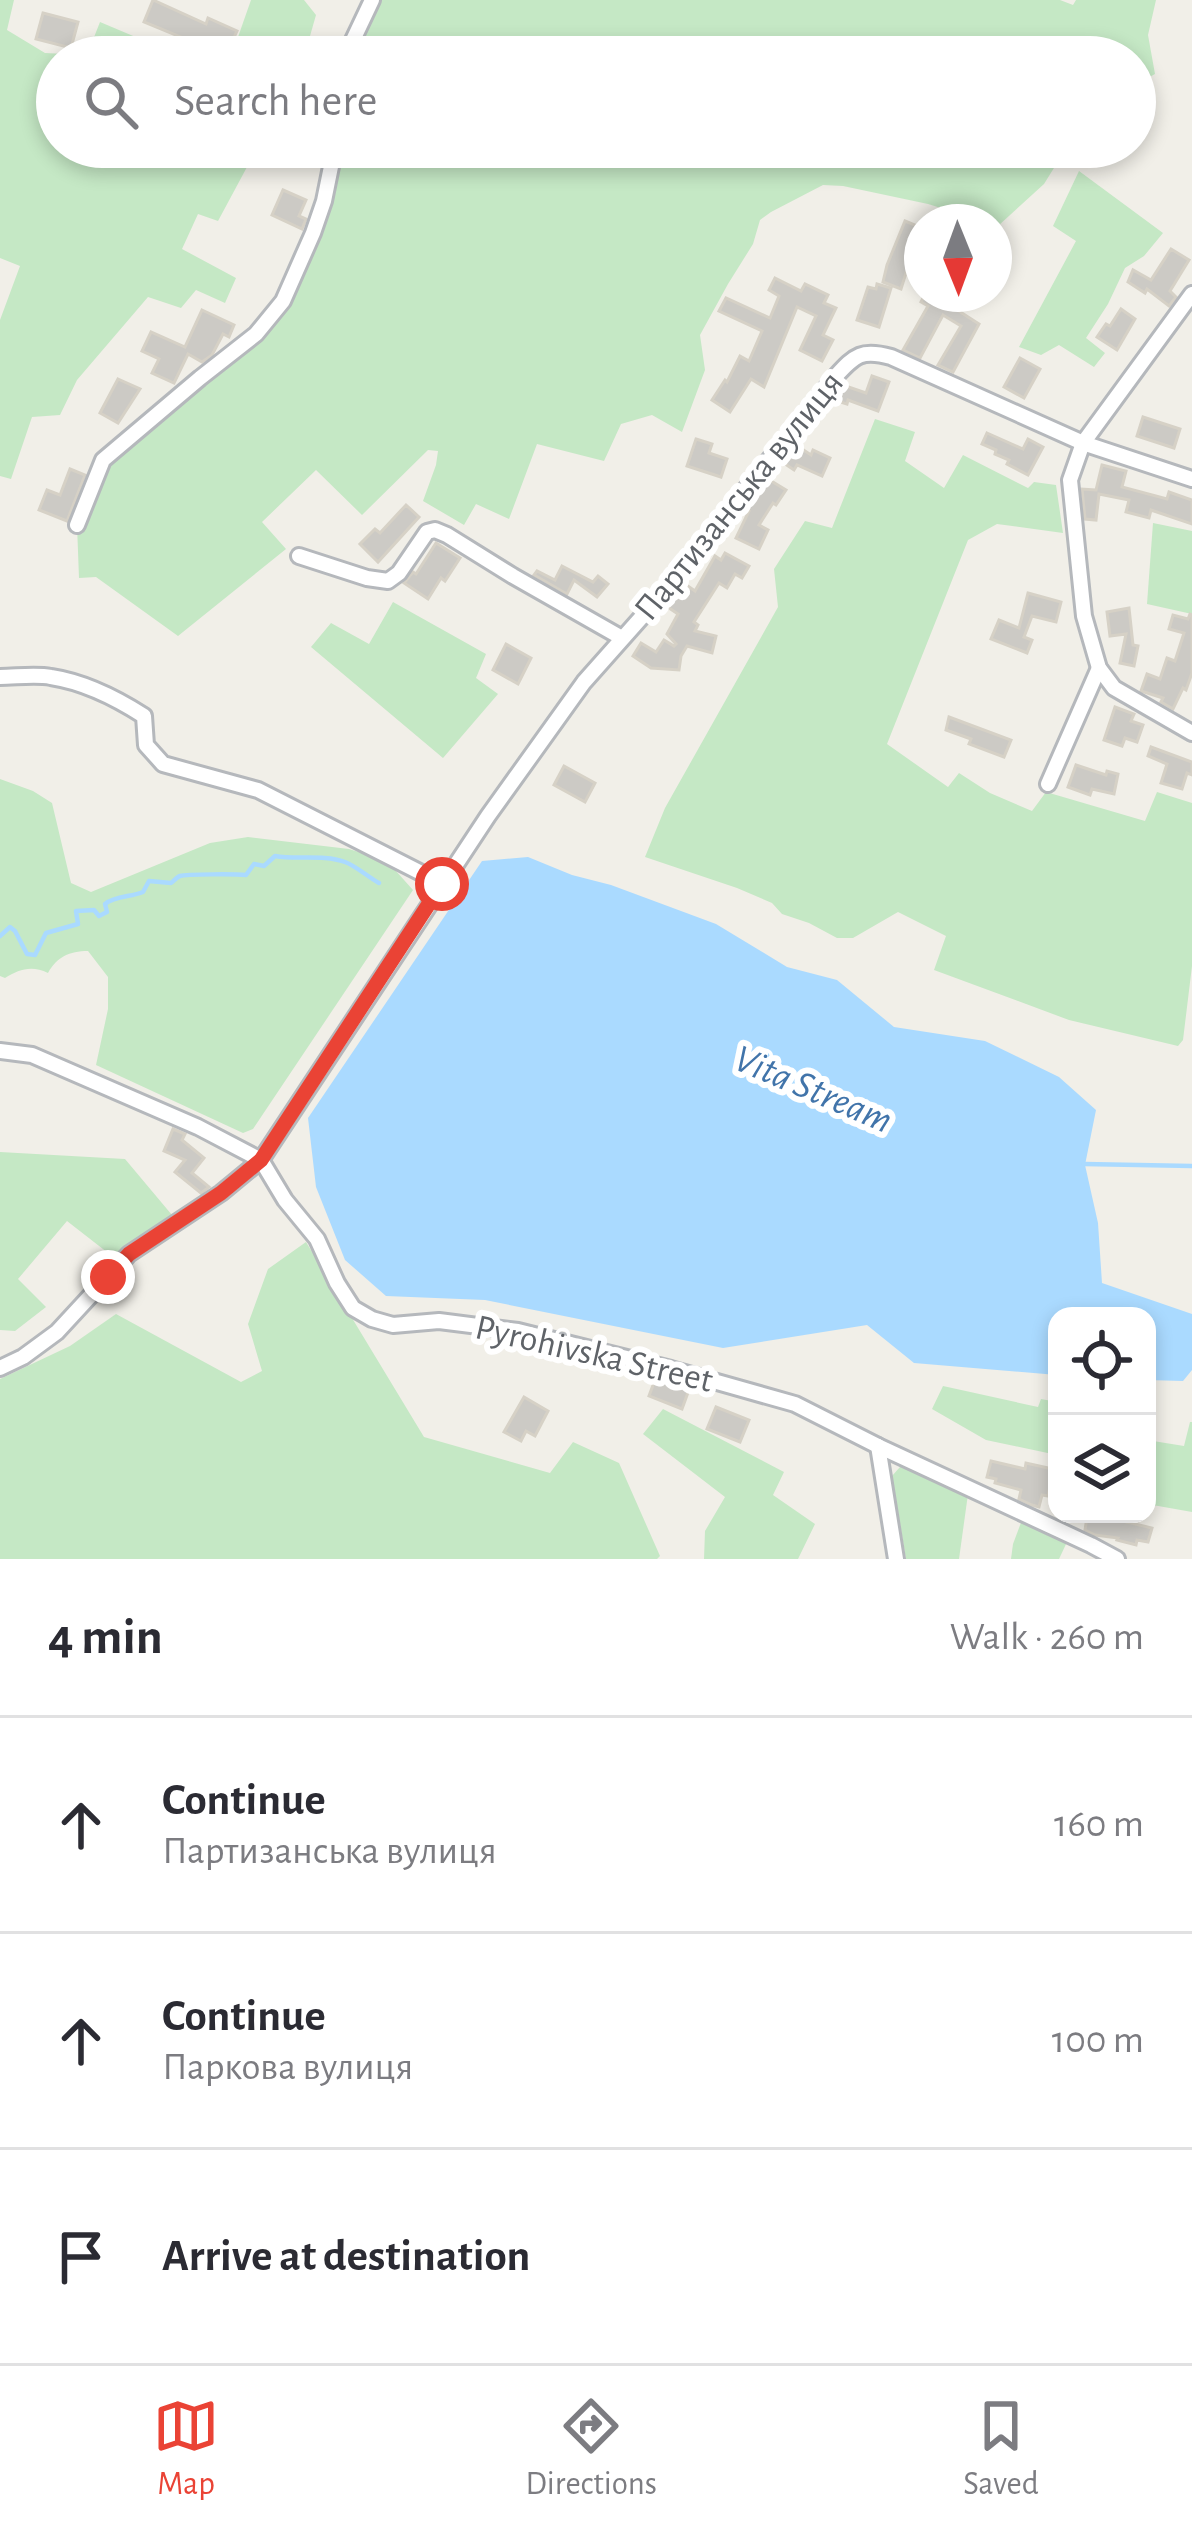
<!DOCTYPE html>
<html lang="en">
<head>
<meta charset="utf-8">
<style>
  :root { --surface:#fff; --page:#f2f2f3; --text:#2b2b33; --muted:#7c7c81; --line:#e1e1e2; --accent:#ea4335 }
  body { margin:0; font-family:"Alegreya Sans",sans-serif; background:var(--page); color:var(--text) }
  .controls { position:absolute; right:36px; bottom:36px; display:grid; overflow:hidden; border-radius:24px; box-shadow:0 6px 18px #0003 }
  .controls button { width:108px; height:108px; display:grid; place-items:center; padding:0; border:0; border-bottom:3px solid var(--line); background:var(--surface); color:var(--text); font:60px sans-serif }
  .compass { position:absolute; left:904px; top:204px; width:108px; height:108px; border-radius:50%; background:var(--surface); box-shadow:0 6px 18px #0003; rotate:179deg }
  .stop { position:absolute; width:36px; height:36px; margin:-27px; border:9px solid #ea4335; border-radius:50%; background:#fff }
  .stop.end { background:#ea4335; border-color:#fff; box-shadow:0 3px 12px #0008 }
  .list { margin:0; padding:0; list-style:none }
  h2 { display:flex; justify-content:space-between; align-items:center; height:156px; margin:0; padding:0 48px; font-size:51px }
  h2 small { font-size:39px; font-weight:400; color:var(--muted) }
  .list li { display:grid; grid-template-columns:78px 1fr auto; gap:36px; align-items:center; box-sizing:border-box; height:216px; padding:0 48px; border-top:3px solid var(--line) }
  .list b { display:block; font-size:45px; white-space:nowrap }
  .list p { margin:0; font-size:39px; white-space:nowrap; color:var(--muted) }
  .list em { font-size:39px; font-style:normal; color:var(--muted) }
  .icon { flex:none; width:66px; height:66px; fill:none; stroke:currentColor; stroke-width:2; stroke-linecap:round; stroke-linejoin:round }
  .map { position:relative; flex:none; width:1192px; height:1559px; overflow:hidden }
  .search { position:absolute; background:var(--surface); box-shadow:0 6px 18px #0003; left:36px; right:36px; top:36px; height:132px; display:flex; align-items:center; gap:30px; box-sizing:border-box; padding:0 42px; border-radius:66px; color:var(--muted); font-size:45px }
  .sheet { height:804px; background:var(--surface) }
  nav { display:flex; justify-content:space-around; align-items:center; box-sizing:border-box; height:168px; border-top:3px solid var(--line); background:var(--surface); font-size:33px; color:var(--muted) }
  nav a { display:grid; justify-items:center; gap:6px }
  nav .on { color:var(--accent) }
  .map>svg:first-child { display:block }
  .green { fill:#c5e8c5 }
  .water { fill:#aadaff }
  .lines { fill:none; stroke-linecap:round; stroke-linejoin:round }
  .stream { stroke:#aadaff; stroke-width:4.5 }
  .building { fill:#cccac5; stroke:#d6d1c6; stroke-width:3 }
  .minor-casing { stroke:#b5b8bc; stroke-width:20 }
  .minor { stroke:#fff; stroke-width:14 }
  .route { stroke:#ea4335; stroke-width:15 }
  .labels { text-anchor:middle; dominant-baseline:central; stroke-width:12; stroke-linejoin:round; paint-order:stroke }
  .street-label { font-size:36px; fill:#5f6368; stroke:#fff }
  .water-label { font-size:39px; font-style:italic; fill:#4174aa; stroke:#fff }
</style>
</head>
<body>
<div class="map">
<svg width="1192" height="1559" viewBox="0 0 1192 1559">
  <rect width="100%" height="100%" fill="#f1efe8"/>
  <!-- green -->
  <g class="green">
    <path d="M0,0h14l-7,30 38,23 42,2 13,-33 83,35h-126v90h219l-1,13 -21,-6 -36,67 -20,-7 -16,35 54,29 -11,25 -29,-13 -15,18 -33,-11 -71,83 -17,35 -28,2 -21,62 -11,-3v-156l20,-54 -20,-8z"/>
    <path d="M251,0h53l12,15 -12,42h-73z"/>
    <path d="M379,0h681l13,5 3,-5h80l-8,35 7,39 -20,11v-28h-790z"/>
    <path d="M335,147h732l-23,37 -46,42 -4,-4h-8l-58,-18 -85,-18 -20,-1 -52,27 -11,8 -7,24 -25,40 -28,51 5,35 -23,62 -30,-17 -31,9 -17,37 -67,-17 -28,75 -33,-15 -12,21 -41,-24 13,-36 2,-14 -10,-1 -66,65 -46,-45 -54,52 24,27 -108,87 -82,-59 -17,1 -2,-53 26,-65 97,-82 83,-77z"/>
    <path d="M1079,171l84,62 -19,23 -19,12 -17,36 -22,34 19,15 -11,14 -35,-22 -18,10 -22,-8 57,-106 -23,-15z"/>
    <path d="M875,419l40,13 -10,29 39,27 19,-33 65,33 6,-6 22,3 7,48 -66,-9 -29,16 -81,204 61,43 11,-14 31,20 42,18 14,-19 99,29 12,-29 35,11v163l-9,74 -5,6 -109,-26 -135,-50 12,-34 -48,-24 -45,26h-16l-28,-15 -27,-9 -10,-11 -35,-15 -92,-31 20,-49 113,-201 -4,-38 31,-48 27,7z"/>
    <path d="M1153,523l39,8v83l-45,-10z"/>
    <path d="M393,602l93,52 -10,24 22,16 -55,64 -132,-111 20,-24 38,21z"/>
    <path d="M0,779l33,12 19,12 19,80 20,9 119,-49 38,-6 101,12 38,12 26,29 -160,239 -10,4 -147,-68 12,-56v-32l-20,-26c-19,0 -31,6 -40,22 -16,-8 -29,-4 -43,5l-5,-2z"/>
    <path d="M0,1152l125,7 52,62 -56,42 -54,-42 -49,58 28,28 -31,24 -15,-1z"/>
    <path d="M306,1242l118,195 126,36 23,-31 46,21 41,93 -3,3h-657v-180l70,-33 46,-32 125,68 21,-11 -14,-47 20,-55z"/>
    <path d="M943,1386l95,21 3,-8 16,3v53l-71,-15 -54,-31z"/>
    <path d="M663,1409l121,63 -11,23 42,29 -17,35h-94l1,-28 20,-34 -82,-63z"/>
    <path d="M1190,1422h2v90l-45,-8v-64l37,6z"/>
    <path d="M900,1467l16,1 52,26 -9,65h-53l-14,-83z"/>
    <path d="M1022,1520l45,22 -8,17h-48l2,-15z"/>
  </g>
  <!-- water -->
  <path class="water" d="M528,857l44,18 39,10 105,39 71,43 50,13 57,47 91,14 74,36 37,33 -11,55 13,58 4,60 90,31v56l-9,11 -36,-1v-64h-90v59l-143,-12 -47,-38 -144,23 -238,-48 -99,-4 -41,-36 -29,-73 -8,-69 174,-257z"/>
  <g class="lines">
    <!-- stream -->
    <g class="stream">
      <path d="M0,936l10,-9 5,4 12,23 8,1 11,-22 32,-9 -2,-13 18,-1 5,6 8,-4 -2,-8c10,-8 26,-7 38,-12l6,-11 22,2c3,-2 6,-6 9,-7 7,-2 57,-2 66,-1l8,-11 10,2 11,-10c22,4 48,-2 70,6 11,4 23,15 34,21"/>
      <path d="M1084,1164l108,2"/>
    </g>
  </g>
  <!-- building -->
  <g class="building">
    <path d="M153,0l53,24 2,-6 29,13 -12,26h-14l-9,-4 3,-6 -61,-25z"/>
    <path d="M43,13l35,9 -7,26 -35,-9z"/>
    <path d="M283,190l23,10 -7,16 7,3 -4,10 -30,-14z"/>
    <path d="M905,221l17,7v53l-16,-8 -5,16 -18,-7 4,-17z"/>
    <path d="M1171,249l18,11 -19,31 6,6 -7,9 -22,-17 -2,4 -17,-11 5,-12 18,10z"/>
    <path d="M775,278l26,13 4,-7 23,11 -4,8 12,5 -13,27 10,5 -11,21 -22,-11 16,-34 -19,-9 -33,80 -13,-8 -21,33 -18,-12 13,-20 2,2 13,-26 9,5 13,-30 -43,-20 7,-13 44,20 9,-22 -10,-6z"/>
    <path d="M877,284l14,4 -12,39 -22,-7 11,-33 8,2z"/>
    <path d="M925,294l23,10 31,20 -26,48 -15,-7 23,-39 -18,-11 -23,43 -17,-8 25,-44 -7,-4z"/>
    <path d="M1121,309l14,10 -18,31 -20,-13 9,-13 4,2z"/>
    <path d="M202,310l32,15 -5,12 -6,-3 -11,21 -10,7 -14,-8 -14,29 -22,-10 7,-14 -17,-8 9,-19 34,15z"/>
    <path d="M1020,358l20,11 -16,29 -20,-11z"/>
    <path d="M872,376l17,6 -11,29 -30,-11 -1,4 -13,-4 9,-15 23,8z"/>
    <path d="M118,379l22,10 -22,34 -18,-10z"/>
    <path d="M1143,417l37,12 -6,19 -37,-12z"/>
    <path d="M987,433l36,16 5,-10 15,8 -15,28 -21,-11 2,-4 -14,-6 1,-4 -14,-6z"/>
    <path d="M696,439l16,5 -3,9 18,6 -6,18 -34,-11z"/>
    <path d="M796,445l15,10 2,-5 17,8 -8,18 -25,-11 -3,5 -12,-8z"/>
    <path d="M1102,465l24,6 -4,16 45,12 2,-7 23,8v24l-41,-14 -2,8 -23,-6 3,-12 -30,-6 -3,26 -11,-1 -3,-30 14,1z"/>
    <path d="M70,469l15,6 -18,46 -28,-11 8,-20 13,5z"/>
    <path d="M768,479l18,11 -10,15 -3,-2 -14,22 9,5 -9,19 -23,-11 13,-27 -4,-3z"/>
    <path d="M406,505l13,12 -41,45 -18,-18 15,-15 5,4z"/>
    <path d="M436,543l24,15 -15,23 -4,-3 -13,21 -24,-16 9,-11 3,2z"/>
    <path d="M725,553l24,13 -7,12 -7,-4 -8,14 -8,-5 -25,39 4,3 -3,6 21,5 -4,17 -25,-7 -6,10 -2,14 -28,-2 -18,-12 8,-13 15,9 8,-12 10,6 2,-2 -9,-10 11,-20 -12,-8 19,-22 10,7 20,-35 6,4z"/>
    <path d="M562,566l31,16 5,-6 10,8 -11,13 -23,-17 -7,14 -33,-19 3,-4 18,9z"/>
    <path d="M1028,593l33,9 -5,20 -24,-6 -8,21 8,3 -5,13 -36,-14 8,-19 20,8z"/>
    <path d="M1129,608l4,37 5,1 -4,20 -14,-3 6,-29 -16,2 -3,-24z"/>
    <path d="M1190,614l2,1v58l-6,17 -3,-2 -10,21 -12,-7 2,-4 -22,-7 6,-17 13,5 7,-21 8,3 9,-28 -15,-4 4,-14 15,4z"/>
    <path d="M506,644l25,14 -13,26 -25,-14z"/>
    <path d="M1115,707l19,7 -3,7 12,4 -6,17 -12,-4 -3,8 -18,-6z"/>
    <path d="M949,717l62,23 -7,17 -35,-13 2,-5 -25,-9z"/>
    <path d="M1151,747l41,15v13l-5,-2 -5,16 -21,-6 6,-19 -19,-8z"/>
    <path d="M1076,765l30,10 1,-4 11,3 -4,20 -22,-5 -2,6 -22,-8z"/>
    <path d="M564,766l31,17 -10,19 -31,-17z"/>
    <path d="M173,1129l12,5 -3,6 22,18 -12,15 17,14 -8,6 -26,-21 10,-12 -21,-9z"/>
    <path d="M656,1377l34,10 -8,22 -33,-13z"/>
    <path d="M524,1397l24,14 -13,25 -9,-5 -5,10 -17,-9z"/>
    <path d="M716,1407l33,13 -9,22 -33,-13z"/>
    <path d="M991,1461l34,8 1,-6 31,7 -2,17 -5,-1 -2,10 -6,-1 -3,12 -7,-2 -13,-6 2,-9 -26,-7 1,-4 -9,-2z"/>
    <path d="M1087,1517l23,1 42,10 -4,14 -11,-2 -1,5 -19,-5 1,-2 -23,-3 -10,-5z"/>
  </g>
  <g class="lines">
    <defs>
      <g id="minor">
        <path d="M345,57l27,-57"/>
        <path d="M1192,294l-109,149 -13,37 14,136 15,52 15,20 78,45"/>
        <path d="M77,525l26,-65 97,-82 56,-44 27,-33 30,-68 11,-32 11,-54"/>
        <path d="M299,556l68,22 21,3 11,-8 28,-41 8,-2 12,5 66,41 109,62"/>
        <path d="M0,677c16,0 35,-3 51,0 33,5 65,21 93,39l2,29 17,19 95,26 185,94"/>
        <path d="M1048,784l51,-116"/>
        <path d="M0,1051l32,4 166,72 63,33 24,40 32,39 20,44 16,25 19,11 21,6 46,-4 79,10 153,38 124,35 83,42 213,99 26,14"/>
        <path d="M0,1368l23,-11 34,-25 72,-78 92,-61 40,-33 227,-344 96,-134 79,-89 173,-217c19,-21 26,-27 55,-19l192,86 109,36"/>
        <path d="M878,1446l18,113"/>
      </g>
    </defs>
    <!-- minor casing -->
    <use href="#minor" class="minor-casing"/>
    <!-- minor -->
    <use href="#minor" class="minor"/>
  </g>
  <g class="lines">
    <!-- route -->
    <path class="route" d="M108,1277l21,-23 92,-61 40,-33 181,-276"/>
  </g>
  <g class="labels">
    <!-- street labels -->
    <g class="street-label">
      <text transform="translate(739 496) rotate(-51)">Партизанська вулиця</text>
      <text transform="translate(594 1354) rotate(13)">Pyrohivska Street</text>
    </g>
    <!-- water labels -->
    <g class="water-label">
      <text transform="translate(813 1090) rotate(23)">Vita Stream</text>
    </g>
  </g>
</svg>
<div class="controls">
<button><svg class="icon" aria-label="locate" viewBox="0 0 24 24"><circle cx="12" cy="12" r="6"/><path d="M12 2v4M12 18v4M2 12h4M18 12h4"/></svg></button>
<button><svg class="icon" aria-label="layers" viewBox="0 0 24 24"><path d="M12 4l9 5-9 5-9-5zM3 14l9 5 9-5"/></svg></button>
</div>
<svg class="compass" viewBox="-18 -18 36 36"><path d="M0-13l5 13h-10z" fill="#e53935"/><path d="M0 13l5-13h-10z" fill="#7c7c81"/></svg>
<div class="stop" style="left:442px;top:884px"></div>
<div class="stop end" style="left:108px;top:1277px"></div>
<div class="search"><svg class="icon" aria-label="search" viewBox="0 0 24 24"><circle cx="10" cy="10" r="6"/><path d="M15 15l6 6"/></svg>Search here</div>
</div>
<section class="sheet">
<h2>4 min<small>Walk · 260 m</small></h2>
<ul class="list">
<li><svg class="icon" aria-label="ahead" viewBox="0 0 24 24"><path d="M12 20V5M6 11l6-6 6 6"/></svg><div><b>Continue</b><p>Партизанська вулиця</p></div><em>160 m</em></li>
<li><svg class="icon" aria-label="ahead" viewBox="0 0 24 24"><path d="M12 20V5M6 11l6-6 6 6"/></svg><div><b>Continue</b><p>Паркова вулиця</p></div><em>100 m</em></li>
<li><svg class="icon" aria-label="arrive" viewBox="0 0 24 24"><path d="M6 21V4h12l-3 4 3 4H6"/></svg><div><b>Arrive at destination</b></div></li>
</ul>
</section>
<nav>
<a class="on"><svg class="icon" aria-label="map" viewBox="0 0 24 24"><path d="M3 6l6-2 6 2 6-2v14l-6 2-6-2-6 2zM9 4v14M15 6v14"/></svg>Map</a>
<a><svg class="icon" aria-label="directions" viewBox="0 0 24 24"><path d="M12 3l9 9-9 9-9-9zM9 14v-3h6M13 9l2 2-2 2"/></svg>Directions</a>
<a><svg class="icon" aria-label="saved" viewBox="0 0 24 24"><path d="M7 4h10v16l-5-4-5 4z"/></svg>Saved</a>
</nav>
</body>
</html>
